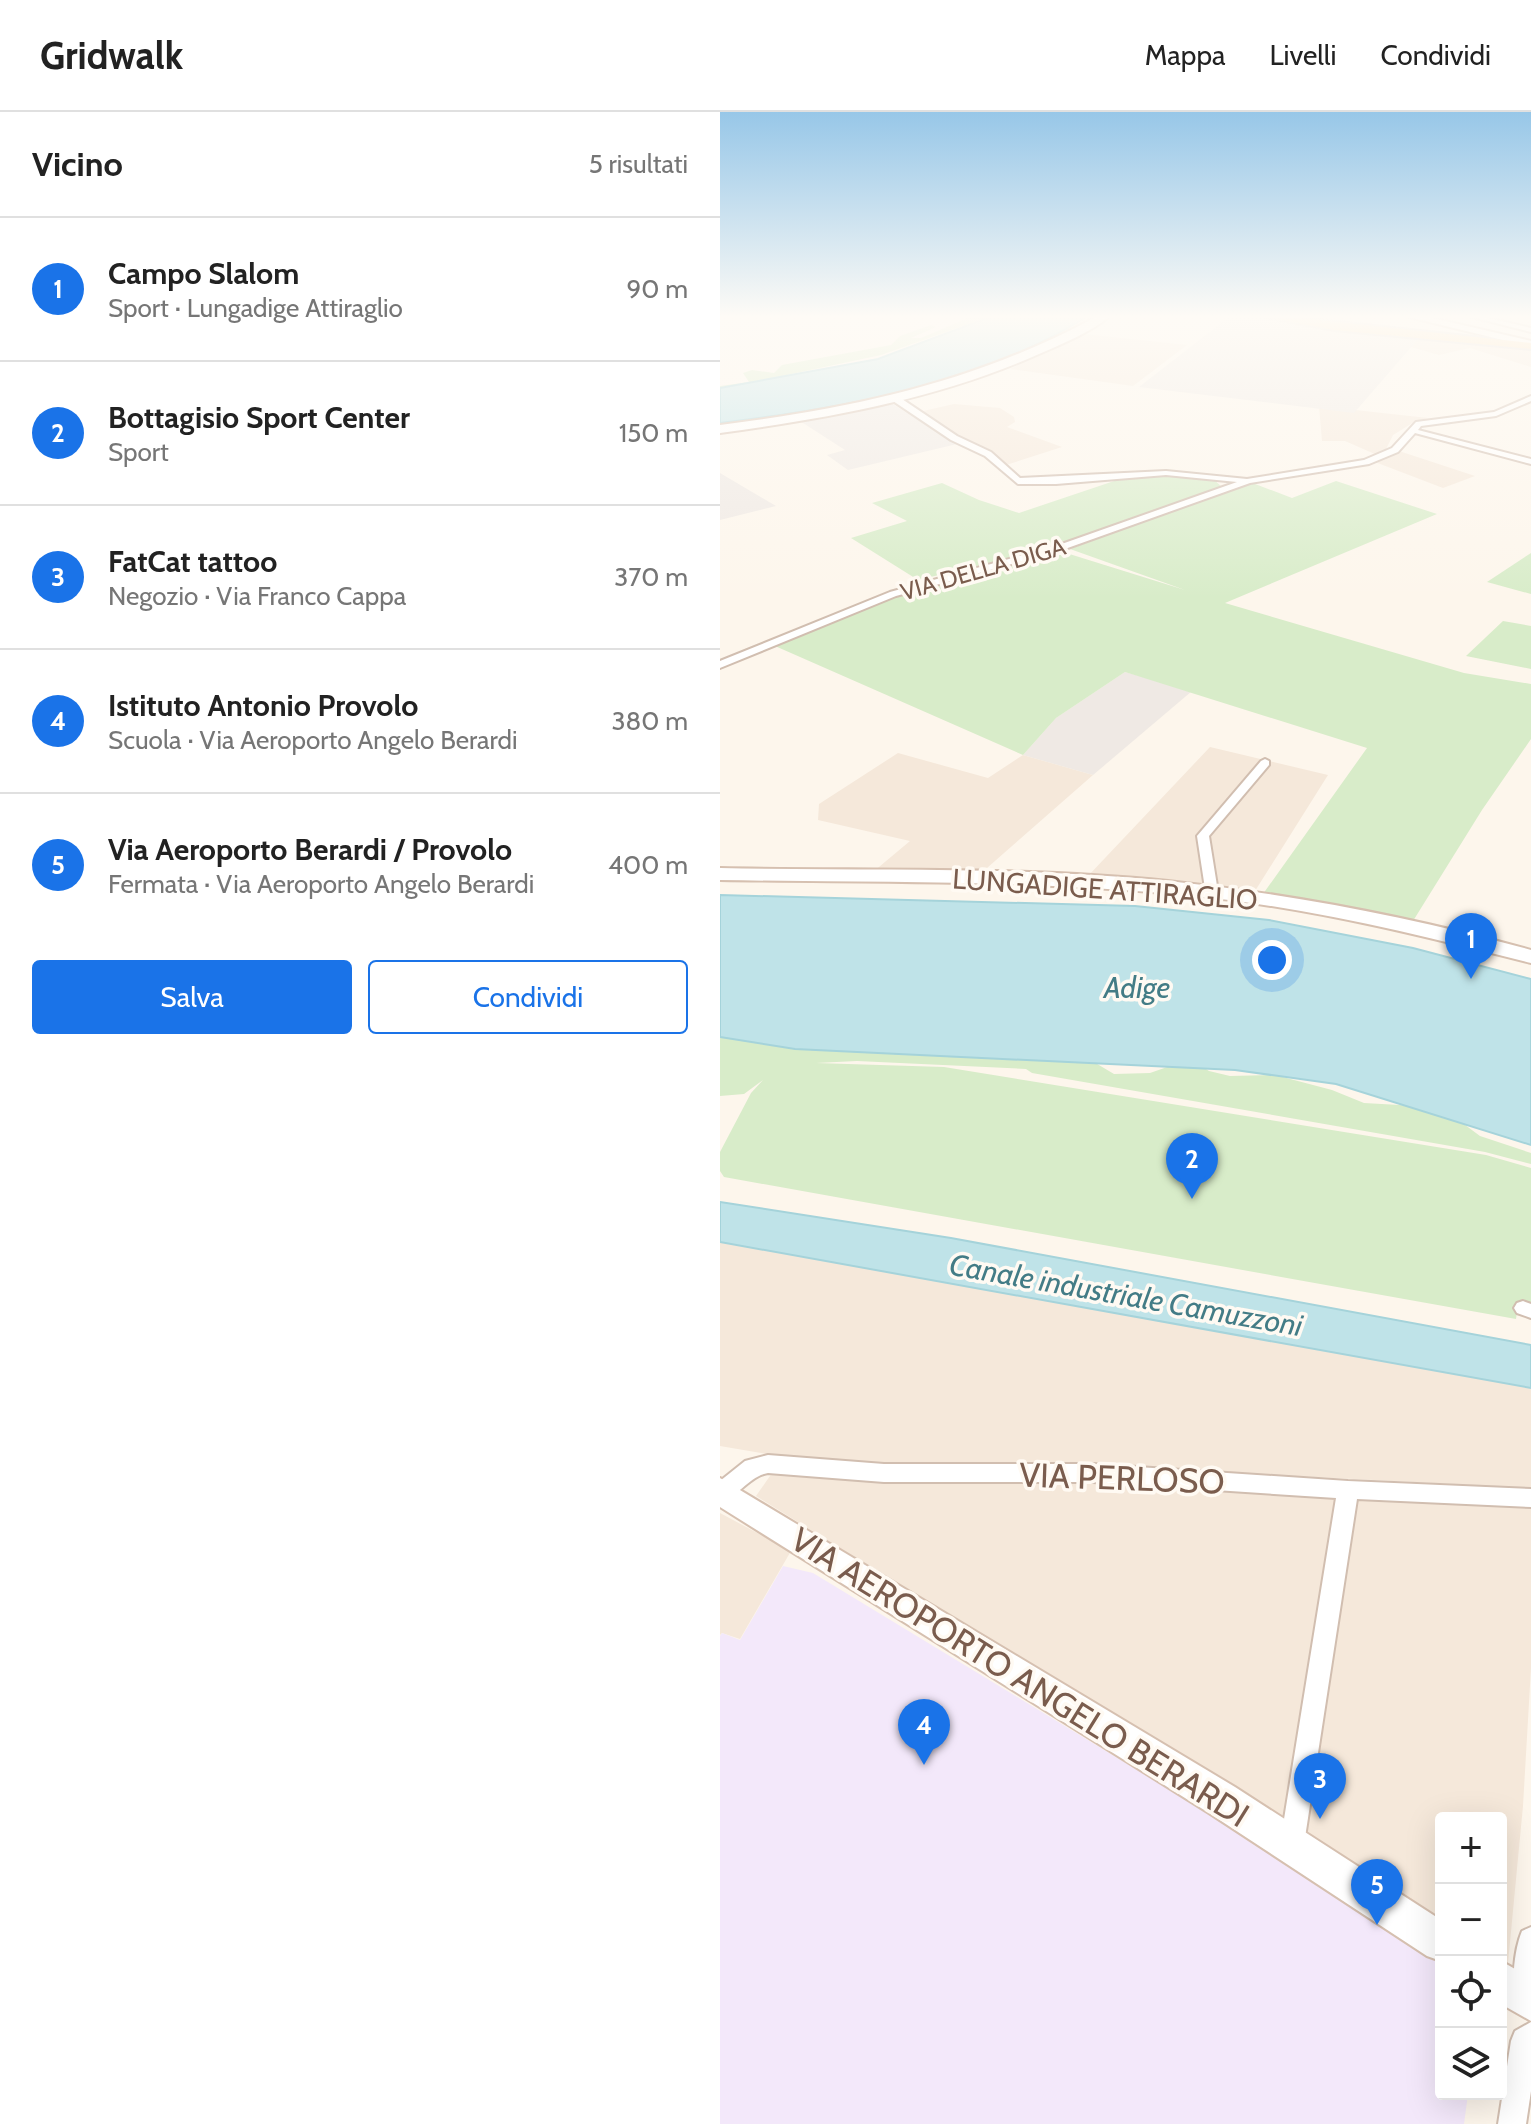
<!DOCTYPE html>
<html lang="it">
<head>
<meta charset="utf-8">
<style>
  :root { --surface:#fff; --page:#f2f2f2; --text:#222; --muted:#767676; --line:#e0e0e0; --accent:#1a73e8 }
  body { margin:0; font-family:Cabin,sans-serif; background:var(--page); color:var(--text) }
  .controls { position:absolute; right:24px; bottom:24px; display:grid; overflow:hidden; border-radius:8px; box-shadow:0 8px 32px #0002 }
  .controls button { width:72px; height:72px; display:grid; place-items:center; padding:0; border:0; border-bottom:2px solid var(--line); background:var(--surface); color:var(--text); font:40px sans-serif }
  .you { position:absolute; left:552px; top:848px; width:28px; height:28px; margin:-20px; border:6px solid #fff; border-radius:50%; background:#1a73e8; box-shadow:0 0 0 12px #1a73e833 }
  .badge { display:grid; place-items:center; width:52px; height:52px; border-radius:50%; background:var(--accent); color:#fff; font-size:26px; font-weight:700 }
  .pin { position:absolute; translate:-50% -66px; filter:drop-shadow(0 2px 4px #0008) }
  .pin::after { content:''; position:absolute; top:42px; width:28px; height:24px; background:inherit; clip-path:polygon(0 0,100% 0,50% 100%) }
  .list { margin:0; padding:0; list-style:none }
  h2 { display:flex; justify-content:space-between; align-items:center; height:104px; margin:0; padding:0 32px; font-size:34px }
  h2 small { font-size:26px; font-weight:400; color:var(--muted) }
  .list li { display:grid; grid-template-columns:52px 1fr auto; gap:24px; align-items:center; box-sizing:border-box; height:144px; padding:0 32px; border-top:2px solid var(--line) }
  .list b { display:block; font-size:30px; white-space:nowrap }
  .list p { margin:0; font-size:26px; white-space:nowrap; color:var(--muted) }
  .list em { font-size:26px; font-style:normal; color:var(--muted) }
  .actions { display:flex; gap:16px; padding:24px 32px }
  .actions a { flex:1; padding:18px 0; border:2px solid var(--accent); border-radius:8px; text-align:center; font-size:28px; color:var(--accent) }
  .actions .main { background:var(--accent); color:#fff }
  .icon { flex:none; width:44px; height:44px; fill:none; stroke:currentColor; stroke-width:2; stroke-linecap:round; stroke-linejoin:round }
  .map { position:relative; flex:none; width:811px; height:2012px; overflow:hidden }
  header { display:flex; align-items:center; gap:48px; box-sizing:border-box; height:112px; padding:0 40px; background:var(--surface); border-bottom:2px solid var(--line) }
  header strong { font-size:38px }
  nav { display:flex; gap:44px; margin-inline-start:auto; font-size:28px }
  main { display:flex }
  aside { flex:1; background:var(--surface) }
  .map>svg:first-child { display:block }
  .residential { fill:#f5e8da }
  .industrial { fill:#efe9e4 }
  .education { fill:#f3e8fa }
  .green { fill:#d8ecc9 }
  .water { fill:#bfe3e8; stroke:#a5d3da; stroke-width:2 }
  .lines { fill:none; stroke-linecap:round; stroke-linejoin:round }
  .street-casing { stroke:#d1beb0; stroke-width:4 }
  .secondary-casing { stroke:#d6c0b0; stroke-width:4 }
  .primary-casing { stroke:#dad1cd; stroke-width:4 }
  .street { fill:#fff; fill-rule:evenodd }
  .secondary { fill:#fff; fill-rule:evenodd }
  .primary { fill:#fbd9a5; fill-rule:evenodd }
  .labels { text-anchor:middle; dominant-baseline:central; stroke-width:7; stroke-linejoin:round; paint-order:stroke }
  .far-street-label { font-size:24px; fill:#7a5c4d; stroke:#fffaf3 }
  .street-label { font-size:28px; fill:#7a5c4d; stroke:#fffaf3 }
  .water-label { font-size:30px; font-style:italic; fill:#437c86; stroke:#fffaf3 }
  .near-street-label { font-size:34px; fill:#7a5c4d; stroke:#fffaf3 }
</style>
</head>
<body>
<header>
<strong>Gridwalk</strong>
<nav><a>Mappa</a><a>Livelli</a><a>Condividi</a></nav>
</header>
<main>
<aside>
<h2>Vicino<small>5 risultati</small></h2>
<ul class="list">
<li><span class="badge">1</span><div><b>Campo Slalom</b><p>Sport · Lungadige Attiraglio</p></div><em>90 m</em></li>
<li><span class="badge">2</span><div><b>Bottagisio Sport Center</b><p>Sport</p></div><em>150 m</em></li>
<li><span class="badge">3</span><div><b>FatCat tattoo</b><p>Negozio · Via Franco Cappa</p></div><em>370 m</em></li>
<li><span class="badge">4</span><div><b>Istituto Antonio Provolo</b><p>Scuola · Via Aeroporto Angelo Berardi</p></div><em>380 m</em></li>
<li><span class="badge">5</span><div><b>Via Aeroporto Berardi / Provolo</b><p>Fermata · Via Aeroporto Angelo Berardi</p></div><em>400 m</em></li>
</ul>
<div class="actions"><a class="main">Salva</a><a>Condividi</a></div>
</aside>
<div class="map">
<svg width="811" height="2012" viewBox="0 0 811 2012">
  <rect width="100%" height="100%" fill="#fdf6ec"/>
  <!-- residential -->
  <g class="residential">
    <path d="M364,222l103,11 -54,41 -123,-17z"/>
    <path d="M698,226l113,11v18l-61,-19 -31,7 -28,-8z"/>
    <path d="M234,292l46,4 14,9 1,5 -8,5 55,20 -56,18 -87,-53z"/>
    <path d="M599,294l109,12 -14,4 -21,13 -7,14 -9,6 -32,-14h-23z"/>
    <path d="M679,339l76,25 -32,12 -68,-26z"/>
    <path d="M490,635l118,28 -73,116 -78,-10 -89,-5z"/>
    <path d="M178,641l90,25 35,-23 70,20 -114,100 -106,-3 37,-31 -92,-21 1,-16z"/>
    <path d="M0,1130l811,146v100l-512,-26 -163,2 -54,-4 -82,-14z"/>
    <path d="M52,1361l331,7 428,24v164l-8,138 -15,157 -7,-4v-141h-60v103l-685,-425z"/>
    <path d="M0,1401l71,38 -51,88 -18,-6 -2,2z"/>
  </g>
  <!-- industrial -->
  <g class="industrial">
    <path d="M509,205h32l66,12 92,9 -65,75 -215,-26z"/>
    <path d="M171,291l66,41 -109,26 -21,-15 18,-5 -45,-29z"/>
    <path d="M0,361l56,33 -56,14z"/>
    <path d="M405,560l67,19 -99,84 -70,-20 33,-37z"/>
  </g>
  <!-- education -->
  <path class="education" d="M63,1454l30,7 520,316 108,71v134h27l-4,30h-744v-488l2,-3 18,7z"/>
  <!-- green -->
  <g class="green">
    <path d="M250,205h18l-107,38 -161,34v-3l29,-4 -6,-9 9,-3 22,3 8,-8 109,-20 9,-9 31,-11 5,2 -25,11h10z"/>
    <path d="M447,362l45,4 10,9 -163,59 -141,34 -67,-42 56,-17 -35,-18 70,-20 37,17 40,13 107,-36z"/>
    <path d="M616,369l101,33 -212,89 239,70 67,11v55l-49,71 -69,111 -150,-27 104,-146 -242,-76 -69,46 -33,37 -248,-109 105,-44 183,-50 122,38 -115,-41 180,-67 42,16z"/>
    <path d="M811,441v41l-44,-12z"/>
    <path d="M783,509l28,5v43l-65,-13z"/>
    <path d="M0,920l51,8 21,9 285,3 37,22 36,-1 23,-8h27l9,6 21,5 45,-1 57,15 32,13 53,3 40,13 23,17 51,17v11l-46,-12 -453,-79 -6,-4 -169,-8 -41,2 128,4 542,88 45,13v139l-13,-2 -2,14 -792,-142 -4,-6v-19l31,-59 12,-13 -19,14 -24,2z"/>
  </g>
  <!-- water -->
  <g class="water">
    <path d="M270,205h96c-107,68 -242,91 -366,106v-35l158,-29z"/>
    <path d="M0,783l415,11 134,14 144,28 118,31v166l-195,-61 -101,-14 -440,-21 -75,-12z"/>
    <path d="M0,1090l231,36 580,107v43l-811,-146z"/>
  </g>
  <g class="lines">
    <defs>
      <g id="street">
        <path d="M752,205h12l47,11v4z"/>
        <path d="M811,284v5l-35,15 -75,10 -3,4 113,29v5l-116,-31 -17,19 -29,12 -119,19 -188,67 -166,46 -176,72v-7l170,-69 166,-46 181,-64 -71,-7 -110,9h-38l-33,-28 -34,-16 -58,-39v-4h6l58,39 34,16 29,26 146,-7 81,8 117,-19 28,-12 24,-26 78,-10z"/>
        <path d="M545,647l4,2v4l-60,71 9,56 -7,4 -5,-1 -9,-59 64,-75z"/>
        <path d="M803,1189l8,3v14l-14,-5 -3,-5 3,-5z"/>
        <path d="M48,1343l116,9h209l255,17 183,8v18l-174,-8 -53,345 -3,9 -9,3 -9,-3 -3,-9 56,-346 -243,-16h-209l-116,-9c-19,3 -29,24 -48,27v-19l25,-20z"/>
        <path d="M811,1815v81l-4,1 -9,-4c-8,-18 -4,-55 4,-74z"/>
        <path d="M811,1910v69l-5,33h-28l13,-83 4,-10z"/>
      </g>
      <g id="secondary">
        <path d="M376,205h13c-20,16 -47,27 -70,37 -101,45 -210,64 -319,79v-8c136,-17 255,-43 376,-108z"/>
        <path d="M689,205h19l103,24v6z"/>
        <path d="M0,756c149,3 300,-2 448,13 123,13 244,36 363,69v13c-100,-25 -199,-50 -302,-63 -169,-21 -339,-17 -509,-20z"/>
        <path d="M0,1366l515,309 206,133v41l-14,-5 -218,-143 -489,-306z"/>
        <path d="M781,1849l30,17v43l-30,-17z"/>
      </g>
      <path id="primary" d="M545,205h27l239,26v6l-197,-19z"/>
    </defs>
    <!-- street casing -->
    <use href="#street" class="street-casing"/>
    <!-- secondary casing -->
    <use href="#secondary" class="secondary-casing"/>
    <!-- primary casing -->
    <use href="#primary" class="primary-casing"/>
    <!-- street -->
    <use href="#street" class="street"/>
    <!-- secondary -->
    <use href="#secondary" class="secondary"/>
    <!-- primary -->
    <use href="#primary" class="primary"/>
  </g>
  <!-- sky -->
  <linearGradient id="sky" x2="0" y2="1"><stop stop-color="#97c7e8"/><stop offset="0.42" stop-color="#fefbf6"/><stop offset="1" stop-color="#fefbf6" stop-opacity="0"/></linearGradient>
  <rect width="811" height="487" fill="url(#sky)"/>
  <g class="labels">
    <!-- far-street labels -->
    <g class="far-street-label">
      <text transform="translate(263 457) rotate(-16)">VIA DELLA DIGA</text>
    </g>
    <!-- street labels -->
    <g class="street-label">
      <text transform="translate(385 777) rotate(4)">LUNGADIGE ATTIRAGLIO</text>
    </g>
    <!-- water labels -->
    <g class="water-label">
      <text x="417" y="875">Adige</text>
      <text transform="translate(406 1183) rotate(10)">Canale industriale Camuzzoni</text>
    </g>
    <!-- near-street labels -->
    <g class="near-street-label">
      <text transform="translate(402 1366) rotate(2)">VIA PERLOSO</text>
      <text transform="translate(300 1565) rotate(32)">VIA AEROPORTO ANGELO BERARDI</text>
    </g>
  </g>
</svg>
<div class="controls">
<button>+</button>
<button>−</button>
<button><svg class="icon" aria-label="locate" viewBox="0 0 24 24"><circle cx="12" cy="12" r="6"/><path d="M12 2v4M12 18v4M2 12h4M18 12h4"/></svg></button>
<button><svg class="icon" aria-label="layers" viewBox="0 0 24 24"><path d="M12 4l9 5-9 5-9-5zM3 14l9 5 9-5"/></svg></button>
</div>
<div class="you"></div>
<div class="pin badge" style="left:751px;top:867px">1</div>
<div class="pin badge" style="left:472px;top:1087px">2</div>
<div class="pin badge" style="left:600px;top:1707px">3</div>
<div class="pin badge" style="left:204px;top:1653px">4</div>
<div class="pin badge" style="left:657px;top:1813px">5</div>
</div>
</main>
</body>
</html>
